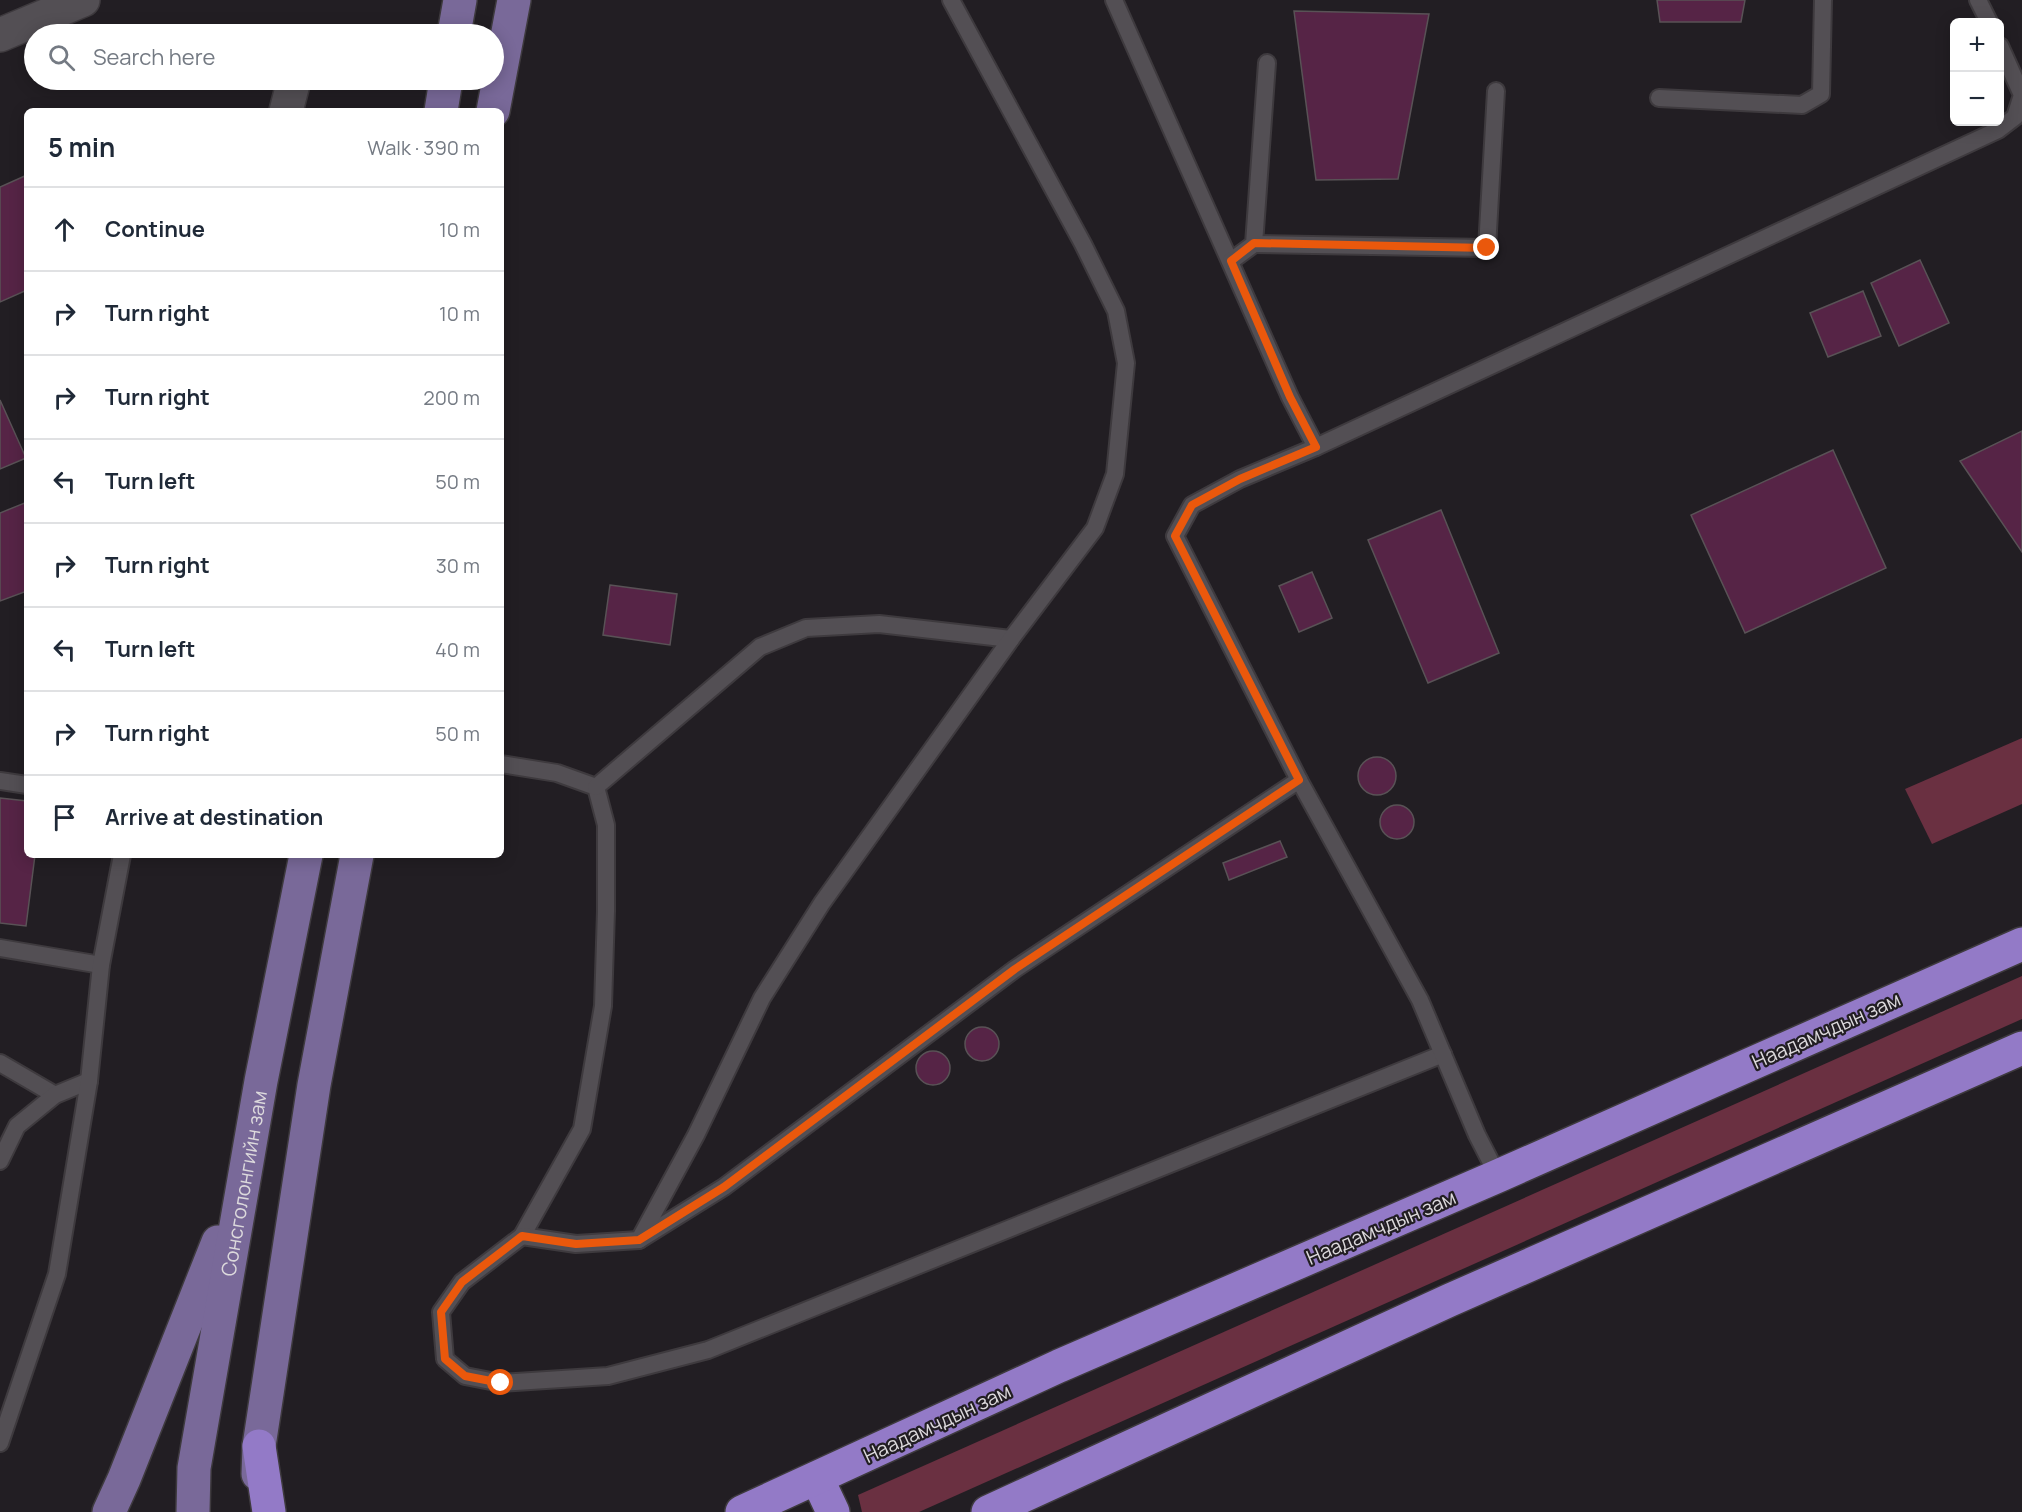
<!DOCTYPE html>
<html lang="en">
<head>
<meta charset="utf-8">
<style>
  :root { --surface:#fff; --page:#f6f6f7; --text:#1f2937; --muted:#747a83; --line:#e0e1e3 }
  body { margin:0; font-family:Manrope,sans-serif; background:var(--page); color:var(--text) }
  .controls { position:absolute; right:18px; top:18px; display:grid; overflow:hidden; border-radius:9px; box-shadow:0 3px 15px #0003 }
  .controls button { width:54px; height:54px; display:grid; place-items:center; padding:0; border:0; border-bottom:2px solid var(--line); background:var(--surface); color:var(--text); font:30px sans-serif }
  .stop { position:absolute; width:18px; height:18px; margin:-14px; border:4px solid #ea580c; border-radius:50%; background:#fff }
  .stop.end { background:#ea580c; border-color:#fff; box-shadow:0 2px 6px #0008 }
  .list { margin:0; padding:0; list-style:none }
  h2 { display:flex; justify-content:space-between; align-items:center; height:78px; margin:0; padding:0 24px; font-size:26px }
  h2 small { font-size:20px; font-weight:400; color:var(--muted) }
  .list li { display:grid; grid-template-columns:39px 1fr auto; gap:18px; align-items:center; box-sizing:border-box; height:84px; padding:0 24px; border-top:2px solid var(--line) }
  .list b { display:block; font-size:22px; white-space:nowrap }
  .list em { font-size:20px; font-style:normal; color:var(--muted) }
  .icon { flex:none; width:33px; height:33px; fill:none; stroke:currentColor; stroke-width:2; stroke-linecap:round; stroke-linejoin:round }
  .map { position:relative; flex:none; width:2022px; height:1512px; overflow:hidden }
  .search { position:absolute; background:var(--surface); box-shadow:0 3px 15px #0003; left:24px; top:24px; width:480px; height:66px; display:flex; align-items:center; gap:15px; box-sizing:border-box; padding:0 21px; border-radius:33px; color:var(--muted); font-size:22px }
  .panel { position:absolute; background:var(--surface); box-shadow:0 3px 15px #0003; left:24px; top:108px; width:480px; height:750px; border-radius:9px }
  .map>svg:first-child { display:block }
  .green { fill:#6a3041 }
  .building { fill:#562446; stroke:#595256; stroke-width:1.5 }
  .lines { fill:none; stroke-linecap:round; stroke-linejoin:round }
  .lane-casing { stroke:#3e3a3e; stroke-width:20 }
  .street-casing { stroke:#3e3a3e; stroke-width:36 }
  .primary-casing { stroke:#3e3a3e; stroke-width:36 }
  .highway-casing { stroke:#3e3a3e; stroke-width:36 }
  .lane { stroke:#534f54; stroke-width:16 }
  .street { stroke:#534f54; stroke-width:33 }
  .primary { stroke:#796999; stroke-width:33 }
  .highway { stroke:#937ac7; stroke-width:33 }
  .route { stroke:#ea580c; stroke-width:8 }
  .labels { text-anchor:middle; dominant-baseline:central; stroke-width:4.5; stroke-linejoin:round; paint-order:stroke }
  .street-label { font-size:20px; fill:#dcd9dc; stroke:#221e23 }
</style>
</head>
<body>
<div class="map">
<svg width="2022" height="1512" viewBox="0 0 2022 1512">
  <rect width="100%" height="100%" fill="#221e23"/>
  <!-- green -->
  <g class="green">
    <path d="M2022,738v66l-90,40 -27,-55z"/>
    <path d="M2022,976v43l-1103,493h-57l-4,-17z"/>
  </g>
  <!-- building -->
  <g class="building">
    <path d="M1657,0h88l-4,22h-81z"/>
    <path d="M1294,11l135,3 -31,165 -82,1z"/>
    <path d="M27,175v115l-27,12v-115z"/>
    <path d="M1920,260l29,63 -50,23 -28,-63z"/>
    <path d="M1863,291l18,45 -53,21 -18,-44z"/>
    <path d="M0,400l26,58 -26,11z"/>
    <path d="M2022,431v121l-62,-91z"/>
    <path d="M1833,450l53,118 -141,65 -54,-118z"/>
    <path d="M27,502v89l-27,10v-88z"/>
    <path d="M1441,510l58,143 -71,30 -60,-143z"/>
    <path d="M1312,572l20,46 -33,14 -20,-46z"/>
    <path d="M610,585l67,9 -7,51 -67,-10z"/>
    <circle cx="1377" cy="776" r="19"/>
    <path d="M0,798l27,3v54h8l-9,71 -26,-3z"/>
    <circle cx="1397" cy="822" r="17"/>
    <path d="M1280,841l7,16 -58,23 -6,-17z"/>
    <circle cx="982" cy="1044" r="17"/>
    <circle cx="933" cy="1068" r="17"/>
  </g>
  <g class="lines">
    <defs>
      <g id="lane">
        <path d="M1114,0l176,397 26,50"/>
        <path d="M1978,0l11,22"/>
        <path d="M1659,98l143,7 19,-11 2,-94"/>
        <path d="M1254,244l233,4 9,-157"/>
        <path d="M1231,261l23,-17 13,-181"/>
        <path d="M501,764l56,9 39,14 10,38v86l-3,95 -21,123 -60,107 -60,46 -21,30 4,47 20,17 36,7 107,-7 100,-26 735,-296"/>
        <path d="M0,781l27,4"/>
        <path d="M596,787l164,-140 46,-19 73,-4 132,15"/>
        <path d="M0,948l101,17"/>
        <path d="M0,1063l55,32"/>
        <path d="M0,1161l17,-35 38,-31 34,-14"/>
        <path d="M1498,1176l-21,-41 -57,-135 -121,-220 -124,-244 17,-31 48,-26 76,-32 682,-317 17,-13 7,-22 -22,-49"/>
        <path d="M522,1236l54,8 63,-4 85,-53 291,-218 284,-189"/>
        <path d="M639,1240l57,-105 66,-137 60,-95 189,-264 84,-111 20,-54 11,-111 -10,-52 -33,-67 -132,-244"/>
        <path d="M0,1443l57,-169 32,-193 12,-116 21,-110"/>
      </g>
      <g id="street">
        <path d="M0,35l83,-35"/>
        <path d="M286,111l8,-31"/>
      </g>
      <g id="primary">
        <path d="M454,34l6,-34"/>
        <path d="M441,111l5,-31"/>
        <path d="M493,111l21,-111"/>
        <path d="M258,1474l1,-28 55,-361 43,-230"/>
        <path d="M109,1512l15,-33 94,-237"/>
        <path id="s1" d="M193,1512l1,-44 67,-387 45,-226"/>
      </g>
      <g id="highway">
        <path d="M259,1446l10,66"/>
        <path d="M817,1478l16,34"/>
        <path d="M742,1512l317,-146 439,-190 524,-232"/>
        <path d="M988,1512l462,-212 572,-252"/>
      </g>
    </defs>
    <!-- lane casing -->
    <use href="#lane" class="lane-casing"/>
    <!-- street casing -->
    <use href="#street" class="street-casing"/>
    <!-- primary casing -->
    <use href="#primary" class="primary-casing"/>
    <!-- highway casing -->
    <use href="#highway" class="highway-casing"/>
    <!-- lane -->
    <use href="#lane" class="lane"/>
    <!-- street -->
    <use href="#street" class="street"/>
    <!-- primary -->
    <use href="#primary" class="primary"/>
    <!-- highway -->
    <use href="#highway" class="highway"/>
  </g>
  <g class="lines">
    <!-- route -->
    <path class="route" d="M501,1383l-36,-7 -20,-17 -4,-47 21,-30 60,-46 54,8 63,-4 85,-53 291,-218 284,-189 -124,-244 17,-31 48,-26 76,-32 -26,-50 -59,-136 23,-18 233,5"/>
  </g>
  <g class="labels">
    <!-- street labels -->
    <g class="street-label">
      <text transform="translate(1826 1030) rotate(-24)">Наадамчдын зам</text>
      <text stroke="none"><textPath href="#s1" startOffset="333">Сонсголонгийн зам</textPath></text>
      <text transform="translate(1381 1227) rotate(-23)">Наадамчдын зам</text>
      <text transform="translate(937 1423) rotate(-25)">Наадамчдын зам</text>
    </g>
  </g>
</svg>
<div class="controls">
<button>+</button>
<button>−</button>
</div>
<div class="stop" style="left:501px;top:1383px"></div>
<div class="stop end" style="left:1487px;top:248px"></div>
<div class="search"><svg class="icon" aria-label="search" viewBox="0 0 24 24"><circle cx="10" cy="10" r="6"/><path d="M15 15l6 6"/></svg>Search here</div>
<section class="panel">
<h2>5 min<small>Walk · 390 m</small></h2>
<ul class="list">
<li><svg class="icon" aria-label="ahead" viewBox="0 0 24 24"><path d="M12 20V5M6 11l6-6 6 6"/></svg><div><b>Continue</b></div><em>10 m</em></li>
<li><svg class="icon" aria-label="right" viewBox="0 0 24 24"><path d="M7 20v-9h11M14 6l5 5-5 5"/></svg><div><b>Turn right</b></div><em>10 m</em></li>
<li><svg class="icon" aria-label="right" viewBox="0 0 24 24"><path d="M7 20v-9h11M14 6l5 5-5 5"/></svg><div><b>Turn right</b></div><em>200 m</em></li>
<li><svg class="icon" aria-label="left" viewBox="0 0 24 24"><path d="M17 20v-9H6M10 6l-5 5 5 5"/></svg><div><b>Turn left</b></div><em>50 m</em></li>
<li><svg class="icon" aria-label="right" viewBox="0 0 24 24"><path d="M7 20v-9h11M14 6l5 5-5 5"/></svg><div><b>Turn right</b></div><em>30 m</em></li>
<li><svg class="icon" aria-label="left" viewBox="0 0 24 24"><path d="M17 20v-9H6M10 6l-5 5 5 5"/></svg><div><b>Turn left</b></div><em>40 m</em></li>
<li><svg class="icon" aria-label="right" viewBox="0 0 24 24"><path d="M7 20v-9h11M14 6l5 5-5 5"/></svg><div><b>Turn right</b></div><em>50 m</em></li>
<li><svg class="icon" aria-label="arrive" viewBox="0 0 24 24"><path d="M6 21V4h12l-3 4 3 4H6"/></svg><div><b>Arrive at destination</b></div></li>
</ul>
</section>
</div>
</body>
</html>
